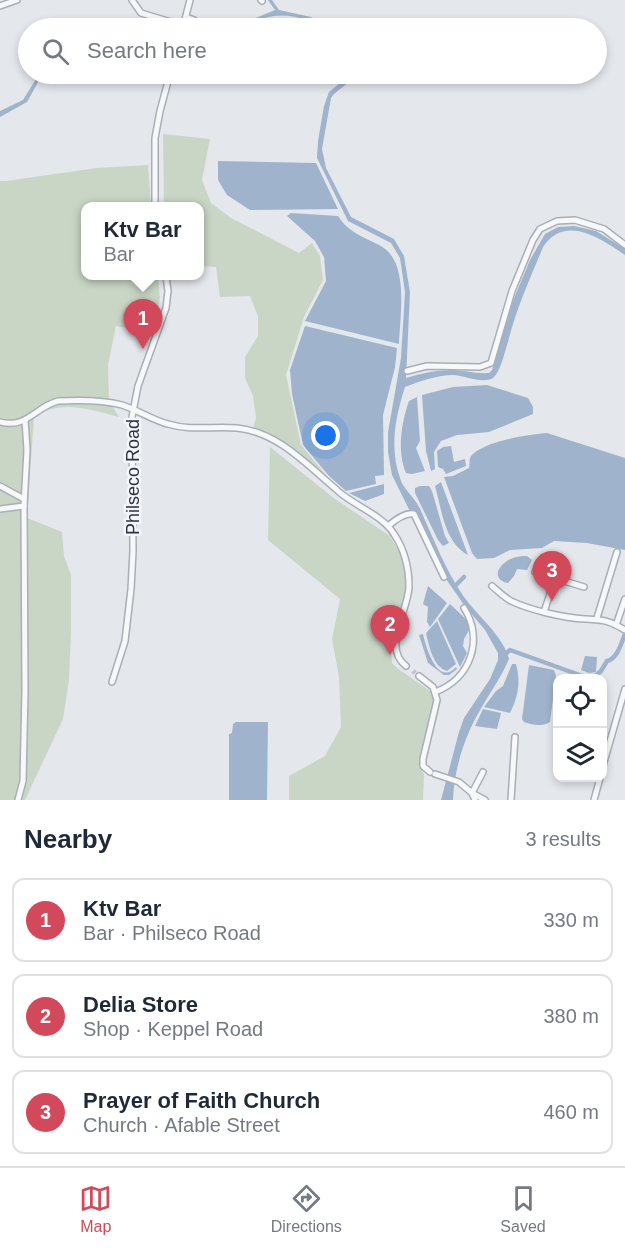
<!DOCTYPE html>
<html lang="en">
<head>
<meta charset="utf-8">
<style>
  :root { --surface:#fff; --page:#f6f6f7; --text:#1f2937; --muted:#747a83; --line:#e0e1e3; --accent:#d1495b }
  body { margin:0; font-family:Arial,sans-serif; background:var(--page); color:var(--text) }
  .controls { position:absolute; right:18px; bottom:18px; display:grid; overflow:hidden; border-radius:12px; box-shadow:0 3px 9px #0003 }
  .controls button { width:54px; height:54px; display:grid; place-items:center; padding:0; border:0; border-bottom:2px solid var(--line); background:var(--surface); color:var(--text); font:30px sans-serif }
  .you { position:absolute; left:326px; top:436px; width:21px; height:21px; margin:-15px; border:4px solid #fff; border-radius:50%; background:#1a73e8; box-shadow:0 0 0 9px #1a73e833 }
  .badge { display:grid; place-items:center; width:39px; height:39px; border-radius:50%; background:var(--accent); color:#fff; font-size:20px; font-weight:700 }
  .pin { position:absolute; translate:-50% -50px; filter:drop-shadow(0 2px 3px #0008) }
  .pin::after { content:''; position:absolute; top:32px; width:21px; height:18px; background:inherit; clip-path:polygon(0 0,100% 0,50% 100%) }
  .popup { position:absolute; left:81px; top:202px; width:123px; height:78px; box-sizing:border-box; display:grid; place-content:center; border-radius:12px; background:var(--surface); filter:drop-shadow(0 2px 4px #0005); font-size:20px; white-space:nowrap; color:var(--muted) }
  .popup b { font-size:22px; color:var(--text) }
  .popup::after { content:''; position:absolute; left:50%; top:100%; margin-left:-12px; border:12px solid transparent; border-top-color:var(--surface) }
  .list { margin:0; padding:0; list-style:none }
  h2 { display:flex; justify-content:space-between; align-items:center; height:78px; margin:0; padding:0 24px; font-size:26px }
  h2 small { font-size:20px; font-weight:400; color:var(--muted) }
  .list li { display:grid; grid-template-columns:39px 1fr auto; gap:18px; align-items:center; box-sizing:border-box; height:84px; margin:0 12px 12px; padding:0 12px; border:2px solid var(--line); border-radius:12px }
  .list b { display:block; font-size:22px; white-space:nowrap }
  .list p { margin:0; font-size:20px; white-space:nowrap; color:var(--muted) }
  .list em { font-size:20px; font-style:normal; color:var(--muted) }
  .icon { flex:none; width:33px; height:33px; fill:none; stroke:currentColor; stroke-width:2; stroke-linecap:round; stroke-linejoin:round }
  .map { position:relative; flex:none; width:625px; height:800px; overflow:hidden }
  .search { position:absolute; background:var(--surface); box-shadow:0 3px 9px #0003; left:18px; right:18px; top:18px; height:66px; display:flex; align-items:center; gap:15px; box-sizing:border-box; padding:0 21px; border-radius:33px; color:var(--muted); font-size:22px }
  .sheet { height:366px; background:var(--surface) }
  nav { display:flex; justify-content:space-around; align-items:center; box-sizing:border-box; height:84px; border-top:2px solid var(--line); background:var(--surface); font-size:16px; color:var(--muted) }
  nav a { display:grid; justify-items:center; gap:3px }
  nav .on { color:var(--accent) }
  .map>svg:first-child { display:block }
  .green { fill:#c9d6c5 }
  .water { fill:#9fb4cc }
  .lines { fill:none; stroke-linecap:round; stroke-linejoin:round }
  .canal { stroke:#9fb4cc; stroke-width:4.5 }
  .minor-tunnel { stroke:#bfc3cb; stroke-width:5; stroke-dasharray:5 2.5; stroke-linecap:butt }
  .minor-casing { stroke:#a9aeb7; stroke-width:8 }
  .minor { stroke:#f7f8fa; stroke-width:5 }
  .labels { text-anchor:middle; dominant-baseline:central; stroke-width:5; stroke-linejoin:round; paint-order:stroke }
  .street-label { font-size:18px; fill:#2b3445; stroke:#f4f6f9 }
</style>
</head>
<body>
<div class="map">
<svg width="625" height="800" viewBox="0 0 625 800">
  <rect width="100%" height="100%" fill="#e4e7ec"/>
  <!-- green -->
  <g class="green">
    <path d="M163,134l47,5 -8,41 9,23 20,15 68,35 13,-10 8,13 3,24 -19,37 -18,58 15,70 25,30 -3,7 -41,-37 -30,-13 4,-14 -3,-22 -8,-18v-21l13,-21v-20l-8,-20 -30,1 -4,-30 -16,-1v-60h-36z"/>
    <path d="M148,165l3,41h-65v70h72l2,23 -5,22c-13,7 -25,8 -39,5l-8,39 1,36 10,16c-30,-8 -58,-18 -85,0l-7,101 35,14 2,24 7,19v57l-2,48 -6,39 -38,81h-25v-619h6l91,-13z"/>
    <path d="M270,447l65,52 55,37 13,23 2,14 1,17 -15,60 1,13 5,5 36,25 2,8 -13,59 -1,9 3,5 -1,26h-134v-24l36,-20 16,-29 -2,-50 -7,-38 8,-40 -72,-59z"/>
  </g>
  <!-- water -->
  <g class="water">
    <path d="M268,0h4l7,10 32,7 20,11c-10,1 -13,-3 -22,-7 -26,-9 -43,-7 -65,7h-6l6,-5 31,-13z"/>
    <path d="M39,74h7l-5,3 -14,25 -27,15v-6l23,-11z"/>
    <path d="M351,74h5l-1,3 -21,17 -3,4 -9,51 4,19 25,49 43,22 10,17 6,36 -4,86c14,-4 29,-8 44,-8 13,0 26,4 39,3l3,-3 20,-67 18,-43 15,-26 13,-7 16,-1 22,5 29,18v6c-25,-17 -60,-41 -82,-8 -13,32 -27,62 -35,95 -3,8 -8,34 -17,37 -12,4 -25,-3 -37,-4 -17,0 -33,6 -49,12 -10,31 -16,63 -4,94 5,11 16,19 20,30 13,29 25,60 43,86 14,19 39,39 45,62 -8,19 -20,35 -30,53 -15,26 -25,58 -26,88h-12l18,-68 5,-14 26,-39 8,-19v-7l-13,-23 -21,-25 -27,-39 -45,-91 -4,-23v-20l13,-74 4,-66 -5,-34 -9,-15 -43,-22 -31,-63 1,-17 6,-35 5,-14z"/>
    <path d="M218,161l98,2 22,46 -88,1 -23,-15 -9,-15z"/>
    <path d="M291,213l47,3c10,16 25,21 41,29 31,15 21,69 20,99l-94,-23 21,-40 -2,-24 -9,-16 -28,-25z"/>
    <path d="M305,326l92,22 -2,19 -12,48 1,60 -9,1 1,8 -30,7 -17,-15 -26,-31 -11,-51 -2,-24z"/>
    <path d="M487,385l41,13 5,9v7l-44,18 -32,3 -16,6 -7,11 1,17 -4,2 -5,-20 -4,-56 31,-8z"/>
    <path d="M417,397l3,44 -4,7 9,23 -13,3 -6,-1c-9,-22 -5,-49 3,-72z"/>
    <path d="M547,433l78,25v92l-38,-7 -33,-2 -12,7 -32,2 -16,8 -17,1 -5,-6 -28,-76 9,-1 16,-8c1,-3 0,-7 1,-10 8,-16 60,-24 77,-25z"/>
    <path d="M451,446l3,16 11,-3 1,7 -20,8 -3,-5 -5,-2 -1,-16 6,-4z"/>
    <path d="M441,482l27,73c-24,-13 -26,-45 -33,-69z"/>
    <path d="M384,484v10l-19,7 -16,-8z"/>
    <path d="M420,486h9l3,5 13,45 4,7 -6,3 -5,-6 -23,-47v-5z"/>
    <path d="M522,556h5l5,4 -5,10 -10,-1 -3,7 -6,7c-15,-3 -12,-15 -1,-22 4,-3 10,-4 15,-5z"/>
    <path d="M428,586l19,17 -17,24 -3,-5 1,-15 -5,-3z"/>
    <path d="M450,604l22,21 -8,14 -1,7 4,7 -7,14 -22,-48z"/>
    <path d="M437,621l19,43 -9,7c-14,-4 -18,-25 -21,-38z"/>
    <path d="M423,634c3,14 15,53 33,33l1,2 -8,6h-5l-16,-12 -9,-28z"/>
    <path d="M585,656l12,1 -1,15 -7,1 -8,-3z"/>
    <path d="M512,664h4c5,18 2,33 -6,49l-26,-6 12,-16 7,-5z"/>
    <path d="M529,665l25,5 2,6 -6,46c-8,5 -17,3 -26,0l-2,-3z"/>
    <path d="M483,709l18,4 -4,16 -22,-3z"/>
    <path d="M236,722h32l-1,78h-38v-66l3,-1 1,-9z"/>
  </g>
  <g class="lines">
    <!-- canal -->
    <g class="canal">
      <path d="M455,586l9,-9"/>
      <path d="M504,655l6,-5 78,28"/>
      <path d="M593,678l8,-7 6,-10c10,-2 14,-17 18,-27"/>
    </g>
    <!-- minor-tunnel -->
    <path class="minor-tunnel" d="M413,671l2,2"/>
    <defs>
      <g id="minor">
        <path d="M132,0l9,13 43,13"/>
        <path d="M261,0l1,1"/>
        <path d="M0,6l17,-6"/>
        <path d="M186,17l8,3 7,8"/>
        <path d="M183,27l7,-27"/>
        <path d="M204,74l4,2"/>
        <path d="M155,206v-68l5,-27 10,-37"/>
        <path d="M407,371l20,-5 53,1 11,-4 21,-72 21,-51 7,-11 17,-8 18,-1 29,9 21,16"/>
        <path d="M0,422c27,7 35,-15 58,-21 20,-1 45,-1 64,4 16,5 30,15 46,19 23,7 46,2 69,4 41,4 70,37 100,62"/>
        <path d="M0,486l24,13"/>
        <path d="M339,492c18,15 43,23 55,42 10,15 15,35 15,53 -1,24 -27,61 -3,79"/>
        <path d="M0,509l24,-3"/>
        <path d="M388,526c7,-6 17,-14 26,-12l30,63"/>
        <path d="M535,572l49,15"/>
        <path d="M492,586c6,5 12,11 19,15 19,9 53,17 74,18 19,1 23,1 40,11"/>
        <path d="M544,612l11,-33"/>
        <path d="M597,618l20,-66"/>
        <path d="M616,625l9,-26"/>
        <path d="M419,676l14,11 4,13 -14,59v7l7,6"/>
        <path d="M112,682l13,-41 6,-52 2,-38 -1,-134 6,-31 28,-78 2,-17 -2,-15"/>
        <path d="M435,692c36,-13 49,-53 29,-84"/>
        <path d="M602,769l23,-80"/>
        <path d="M435,774l24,8 13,11 13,7"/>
        <path d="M18,800l5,-19 2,-90 -1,-185 3,-56 -2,-30"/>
        <path d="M475,800l-3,-7 11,-21"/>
        <path d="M511,800l4,-63"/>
        <path d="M594,800l6,-22"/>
      </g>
    </defs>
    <!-- minor casing -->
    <use href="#minor" class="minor-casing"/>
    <!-- minor -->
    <use href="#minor" class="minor"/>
  </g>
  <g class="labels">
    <!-- street labels -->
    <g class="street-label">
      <text transform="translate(133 477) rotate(-90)">Philseco Road</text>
    </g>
  </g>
</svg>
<div class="controls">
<button><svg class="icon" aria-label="locate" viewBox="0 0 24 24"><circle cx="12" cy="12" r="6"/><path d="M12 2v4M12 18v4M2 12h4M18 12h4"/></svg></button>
<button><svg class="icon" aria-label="layers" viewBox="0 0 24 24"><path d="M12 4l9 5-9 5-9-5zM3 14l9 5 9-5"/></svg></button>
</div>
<div class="you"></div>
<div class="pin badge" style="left:143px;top:349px">1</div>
<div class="popup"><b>Ktv Bar</b>Bar</div>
<div class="pin badge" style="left:390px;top:655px">2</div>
<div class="pin badge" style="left:552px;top:601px">3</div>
<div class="search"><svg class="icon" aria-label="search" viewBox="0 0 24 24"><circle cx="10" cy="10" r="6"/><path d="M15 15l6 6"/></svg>Search here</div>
</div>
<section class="sheet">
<h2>Nearby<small>3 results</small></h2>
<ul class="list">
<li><span class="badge">1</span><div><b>Ktv Bar</b><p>Bar · Philseco Road</p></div><em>330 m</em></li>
<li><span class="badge">2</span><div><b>Delia Store</b><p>Shop · Keppel Road</p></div><em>380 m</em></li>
<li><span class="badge">3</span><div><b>Prayer of Faith Church</b><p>Church · Afable Street</p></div><em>460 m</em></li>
</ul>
</section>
<nav>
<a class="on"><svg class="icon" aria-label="map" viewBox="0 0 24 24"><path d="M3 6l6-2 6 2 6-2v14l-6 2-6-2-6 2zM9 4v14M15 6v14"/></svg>Map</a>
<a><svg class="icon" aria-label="directions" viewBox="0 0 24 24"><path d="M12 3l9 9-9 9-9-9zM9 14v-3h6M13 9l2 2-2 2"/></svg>Directions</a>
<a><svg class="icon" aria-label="saved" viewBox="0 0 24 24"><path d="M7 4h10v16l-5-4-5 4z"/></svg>Saved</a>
</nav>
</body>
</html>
